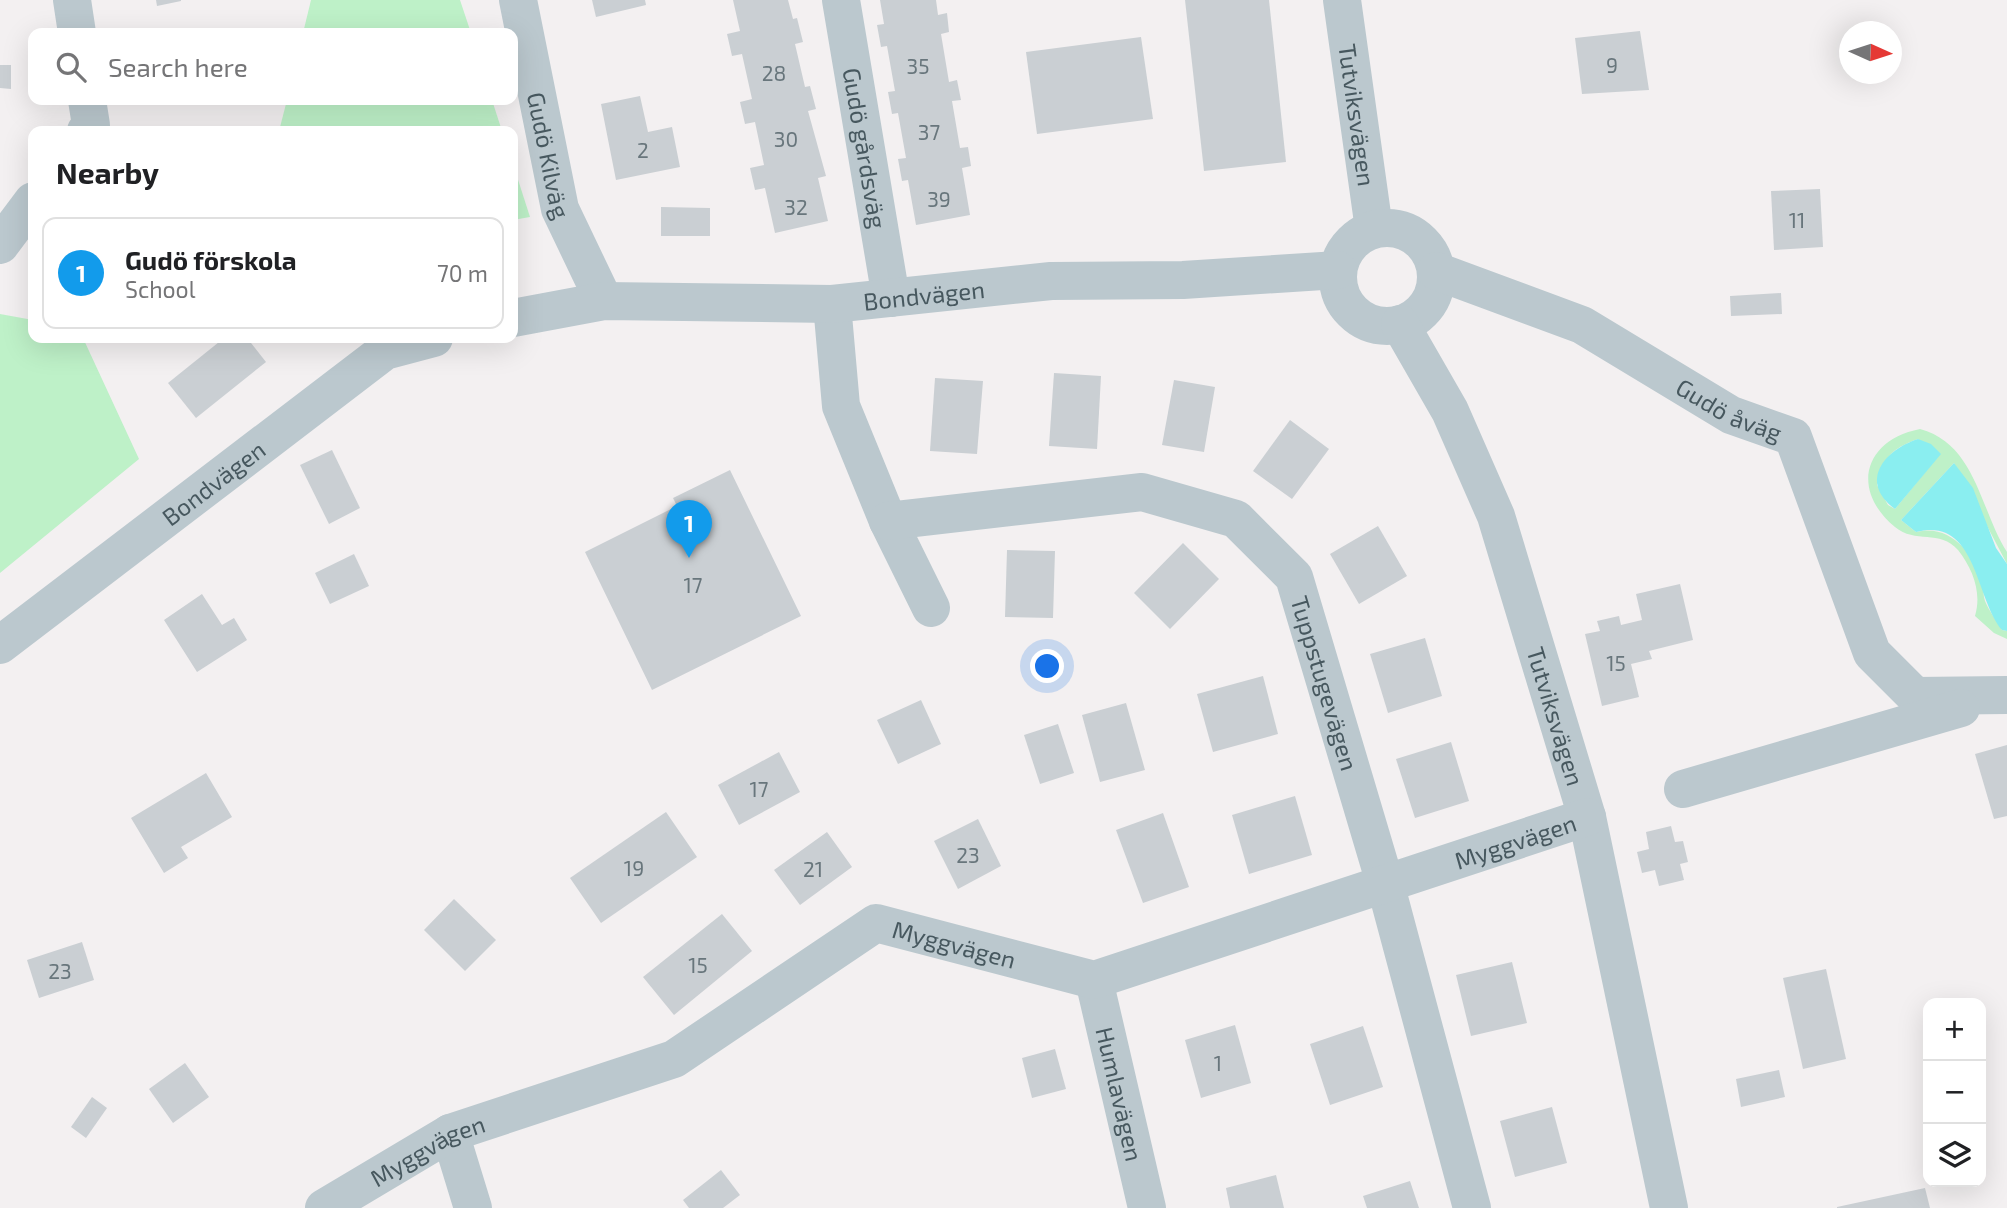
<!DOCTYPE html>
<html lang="en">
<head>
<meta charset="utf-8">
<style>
  :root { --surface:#fff; --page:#f6f6f6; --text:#202124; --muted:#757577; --line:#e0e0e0; --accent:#129beb }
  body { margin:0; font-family:"Exo 2",sans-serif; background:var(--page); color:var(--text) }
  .controls { position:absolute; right:21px; bottom:21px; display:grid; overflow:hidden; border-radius:14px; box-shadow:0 7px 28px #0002 }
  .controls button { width:63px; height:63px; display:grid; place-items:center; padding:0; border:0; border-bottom:2px solid var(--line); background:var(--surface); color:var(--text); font:35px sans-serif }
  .compass { position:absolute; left:1839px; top:21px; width:63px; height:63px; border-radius:50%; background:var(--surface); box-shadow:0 7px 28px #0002; rotate:93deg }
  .you { position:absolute; left:1048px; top:667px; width:24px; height:24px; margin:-18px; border:5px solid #fff; border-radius:50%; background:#1a73e8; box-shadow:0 0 0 10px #1a73e833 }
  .badge { display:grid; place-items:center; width:46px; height:46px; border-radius:50%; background:var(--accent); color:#fff; font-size:23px; font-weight:700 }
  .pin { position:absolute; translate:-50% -58px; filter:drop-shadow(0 2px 4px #0008) }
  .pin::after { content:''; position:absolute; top:37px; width:24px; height:21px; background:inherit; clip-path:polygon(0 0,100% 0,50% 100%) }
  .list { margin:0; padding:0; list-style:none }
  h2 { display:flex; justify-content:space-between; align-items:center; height:91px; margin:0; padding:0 28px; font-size:30px }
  h2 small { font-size:23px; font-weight:400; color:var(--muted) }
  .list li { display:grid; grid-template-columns:46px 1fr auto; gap:21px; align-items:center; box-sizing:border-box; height:112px; margin:0 14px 14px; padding:0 14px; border:2px solid var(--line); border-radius:14px }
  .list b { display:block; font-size:26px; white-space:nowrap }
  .list p { margin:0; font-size:23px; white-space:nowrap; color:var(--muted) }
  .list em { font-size:23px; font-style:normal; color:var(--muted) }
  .icon { flex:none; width:38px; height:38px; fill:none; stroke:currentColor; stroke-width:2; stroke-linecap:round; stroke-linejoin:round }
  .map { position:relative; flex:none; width:2007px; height:1208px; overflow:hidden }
  .search { position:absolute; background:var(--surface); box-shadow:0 7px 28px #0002; left:28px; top:28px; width:490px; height:77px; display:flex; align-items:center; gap:18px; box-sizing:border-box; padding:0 24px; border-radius:14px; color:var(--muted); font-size:26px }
  .panel { position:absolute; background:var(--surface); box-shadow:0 7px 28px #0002; left:28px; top:126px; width:490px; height:217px; border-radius:14px }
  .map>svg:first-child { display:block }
  .green { fill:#bef1c8; fill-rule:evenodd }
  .water { fill:#8aeef0 }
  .building { fill:#cacfd3 }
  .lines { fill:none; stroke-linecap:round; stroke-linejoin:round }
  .street { stroke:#bbc8ce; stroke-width:38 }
  .labels { text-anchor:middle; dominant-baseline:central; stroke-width:5; stroke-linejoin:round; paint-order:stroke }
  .number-label { font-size:21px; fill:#68767c }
  .street-label { font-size:24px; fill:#47585f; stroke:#fff }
</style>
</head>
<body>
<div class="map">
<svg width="2007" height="1208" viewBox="0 0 2007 1208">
  <rect width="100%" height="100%" fill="#f3f0f1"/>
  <!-- green -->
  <g class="green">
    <path d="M311,0h149l11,33h-168z"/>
    <path d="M287,100h205l10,31h-223z"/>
    <path d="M513,164l17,53 -17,3z"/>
    <path d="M0,314l33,6v18h50l56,121 -139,114z"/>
    <path d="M1920,429c56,15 60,81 87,123v12l-53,-101 -53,57 15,12c33,-9 59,21 66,52 2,6 1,12 3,17 4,10 12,20 17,29l5,1v8l-13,-6 -19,-17c7,-23 -2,-47 -17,-66 -18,-21 -43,-6 -63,-23 -45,-37 -31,-87 25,-98zM1918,439l22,15 -45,55 -7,-4 -11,-20c7,-27 13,-36 41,-46z"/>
  </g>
  <!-- water -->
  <g class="water">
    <path d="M1918,439l13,5 10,10 -46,55c-37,-27 -11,-59 23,-70z"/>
    <path d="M1954,463l19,25 23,60 11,16v67l-5,-1c-27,-32 -25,-114 -86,-98l-15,-12z"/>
  </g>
  <!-- building -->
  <g class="building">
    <path d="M156,0h25v1l-24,5z"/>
    <path d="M592,0h53l1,5 -50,12z"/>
    <path d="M733,0h55l5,19 4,-1 6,24 -8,2 10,43 5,-1 6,23 -8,2 18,65 -8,2 10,43 -53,12 -10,-45 -10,2 -5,-22 14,-3 -9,-43 -10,2 -5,-22 12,-3 -10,-45 -10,2 -5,-22 13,-3z"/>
    <path d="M880,0h56l2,15 9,-2 2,19 -8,2 8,48 8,-2 4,20 -9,1 8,47 8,-1 3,19 -9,2 8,47 -54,10 -8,-45 -6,1 -4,-22 8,-1 -8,-45 -6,1 -4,-22 7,-1 -8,-45 -6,1 -4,-22 7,-1z"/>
    <path d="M1185,0h84l17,162 -82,9z"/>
    <path d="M1640,31l9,59 -67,4 -7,-56z"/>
    <path d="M1141,37l12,82 -116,15 -11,-82z"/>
    <path d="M0,65h11v24l-11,-1z"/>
    <path d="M640,96l8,36 24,-5 8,40 -64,13 -15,-76z"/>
    <path d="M1820,189l3,58 -49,3 -3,-59z"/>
    <path d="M661,207l49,1v28h-49z"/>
    <path d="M1781,293l1,21 -51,2 -1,-20z"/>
    <path d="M224,338h23l19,24 -70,56 -28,-35z"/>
    <path d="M1054,373l47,3 -4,73 -48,-3z"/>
    <path d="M935,378l48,3 -6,73 -47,-3z"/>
    <path d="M1174,380l41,7 -11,65 -42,-7z"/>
    <path d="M1290,420l39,29 -37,50 -39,-28z"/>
    <path d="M332,450l28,58 -31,16 -29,-59z"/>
    <path d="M730,470l71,146 -149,74 -67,-138 92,-46 -4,-8z"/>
    <path d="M1378,526l29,50 -48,28 -29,-50z"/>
    <path d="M1183,543l36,36 -49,50 -36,-36z"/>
    <path d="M1007,550l48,1 -2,67 -48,-1z"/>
    <path d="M354,554l15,32 -39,18 -15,-31z"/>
    <path d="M1680,584l13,56 -44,11 3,8 -21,5 8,33 -37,9 -17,-72 15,-3 -3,-10 22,-5 2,9 21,-5 -6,-26z"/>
    <path d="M202,594l20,31 12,-7 13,22 -50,32 -33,-52z"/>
    <path d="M1425,638l17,58 -54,17 -18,-59z"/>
    <path d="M1263,676l15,58 -65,18 -16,-58z"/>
    <path d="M921,700l20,44 -43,20 -21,-44z"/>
    <path d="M1126,703l19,67 -45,12 -18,-67z"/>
    <path d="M1058,724l16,49 -34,11 -16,-49z"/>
    <path d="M1451,742l18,59 -54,17 -19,-59z"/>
    <path d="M2007,745v71l-13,3 -19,-65z"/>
    <path d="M779,752l21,40 -61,33 -21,-40z"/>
    <path d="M206,773l26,44 -51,30 7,11 -24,15 -33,-55z"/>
    <path d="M1295,796l17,59 -63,19 -17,-59z"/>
    <path d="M666,812l31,45 -96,66 -31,-45z"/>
    <path d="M1163,813l26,74 -46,16 -27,-73z"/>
    <path d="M978,819l23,47 -43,23 -24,-48z"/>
    <path d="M1671,826l4,16 8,-1 5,21 -8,2 4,16 -25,6 -4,-16 -13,3 -5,-21 12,-3 -3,-17z"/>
    <path d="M827,832l25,35 -52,38 -26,-35z"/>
    <path d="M454,899l42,41 -31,31 -41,-41z"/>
    <path d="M722,914l30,37 -78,64 -31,-38z"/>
    <path d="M82,942l12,38 -55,18 -12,-38z"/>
    <path d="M1512,962l15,61 -56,13 -15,-61z"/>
    <path d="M1826,969l20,90 -43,10 -20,-91z"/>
    <path d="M1235,1025l16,58 -50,15 -16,-58z"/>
    <path d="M1363,1026l20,61 -53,18 -20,-61z"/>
    <path d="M1055,1049l11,40 -34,9 -10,-40z"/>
    <path d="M185,1063l24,34 -36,26 -24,-34z"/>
    <path d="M1779,1070l6,27 -44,10 -5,-28z"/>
    <path d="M92,1097l15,11 -21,30 -15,-11z"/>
    <path d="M1552,1107l15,56 -52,14 -15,-56z"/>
    <path d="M721,1170l19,25 -17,13h-34l-6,-8z"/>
    <path d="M1276,1175l8,33h-54l-4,-20z"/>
    <path d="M1410,1181l9,27h-52l-4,-12z"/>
    <path d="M1925,1188l5,20h-93v-1z"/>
  </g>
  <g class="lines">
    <!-- street -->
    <g class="street">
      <path d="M72,0l5,33"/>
      <path id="s1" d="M518,0l42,209 44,92"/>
      <path id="s2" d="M841,0l50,298"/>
      <path id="s3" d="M1342,0l32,229"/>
      <path d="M86,131l5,-6 -4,-25"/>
      <circle cx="1387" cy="277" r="49"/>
      <path d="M0,245l33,-44"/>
      <path id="s4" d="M1436,271l146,54 149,90 62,22 79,216 43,43 92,-1"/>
      <path d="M832,304l9,102 47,115 43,87"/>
      <path id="s5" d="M513,318l91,-17 228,3 219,-23 132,-1 155,-10"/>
      <path id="s6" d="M1400,324l50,87 46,105 91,301 82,391"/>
      <path id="s7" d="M888,521l254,-29 94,27 58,58 91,306 87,325"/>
      <path id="s8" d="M0,645l385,-294 49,-13"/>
      <path d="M1683,789l278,-81"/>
      <path id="s9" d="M1094,980l53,228"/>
      <path d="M450,1133l23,75"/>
      <path id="s10" d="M324,1208l126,-75 224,-74 202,-136 218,57 493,-163"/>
    </g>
  </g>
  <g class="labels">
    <!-- number labels -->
    <g class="number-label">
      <text x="1612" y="64">9</text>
      <text x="918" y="65">35</text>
      <text x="774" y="72">28</text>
      <text x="929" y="131">37</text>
      <text x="786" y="138">30</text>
      <text x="643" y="149">2</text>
      <text x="939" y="198">39</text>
      <text x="796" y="206">32</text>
      <text x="1797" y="219">11</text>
      <text x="693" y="584">17</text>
      <text x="1616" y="662">15</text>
      <text x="759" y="788">17</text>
      <text x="968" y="854">23</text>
      <text x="634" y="867">19</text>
      <text x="813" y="868">21</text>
      <text x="698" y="964">15</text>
      <text x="60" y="970">23</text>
      <text x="1218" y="1062">1</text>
    </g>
    <!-- street labels -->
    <g class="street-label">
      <text stroke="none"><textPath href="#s3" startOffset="116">Tutviksvägen</textPath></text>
      <text stroke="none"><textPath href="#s2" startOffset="150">Gudö gårdsväg</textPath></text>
      <text stroke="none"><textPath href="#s1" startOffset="158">Gudö Kilväg</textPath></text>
      <text stroke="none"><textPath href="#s5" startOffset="413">Bondvägen</textPath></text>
      <text stroke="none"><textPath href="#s4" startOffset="326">Gudö åväg</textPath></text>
      <text stroke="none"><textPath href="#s8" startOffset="268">Bondvägen</textPath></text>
      <text stroke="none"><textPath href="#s7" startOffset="546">Tuppstugevägen</textPath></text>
      <text stroke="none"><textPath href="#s6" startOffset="424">Tutviksvägen</textPath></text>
      <text stroke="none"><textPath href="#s10" startOffset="1295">Myggvägen</textPath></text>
      <text stroke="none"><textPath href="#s10" startOffset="707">Myggvägen</textPath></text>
      <text stroke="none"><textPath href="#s9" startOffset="117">Humlavägen</textPath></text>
      <text stroke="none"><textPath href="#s10" startOffset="119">Myggvägen</textPath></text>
    </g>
  </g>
</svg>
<div class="controls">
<button>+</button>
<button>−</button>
<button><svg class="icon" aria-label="layers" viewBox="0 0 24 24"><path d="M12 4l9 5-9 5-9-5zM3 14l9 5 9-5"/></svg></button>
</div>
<svg class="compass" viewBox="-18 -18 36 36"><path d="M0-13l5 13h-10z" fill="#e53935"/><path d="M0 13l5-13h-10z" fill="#757577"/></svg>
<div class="you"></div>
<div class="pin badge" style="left:689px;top:558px">1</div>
<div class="search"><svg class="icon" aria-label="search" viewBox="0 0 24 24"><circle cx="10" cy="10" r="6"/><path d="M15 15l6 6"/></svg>Search here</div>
<section class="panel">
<h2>Nearby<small></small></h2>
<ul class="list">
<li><span class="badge">1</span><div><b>Gudö förskola</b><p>School</p></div><em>70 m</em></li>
</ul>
</section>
</div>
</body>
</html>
